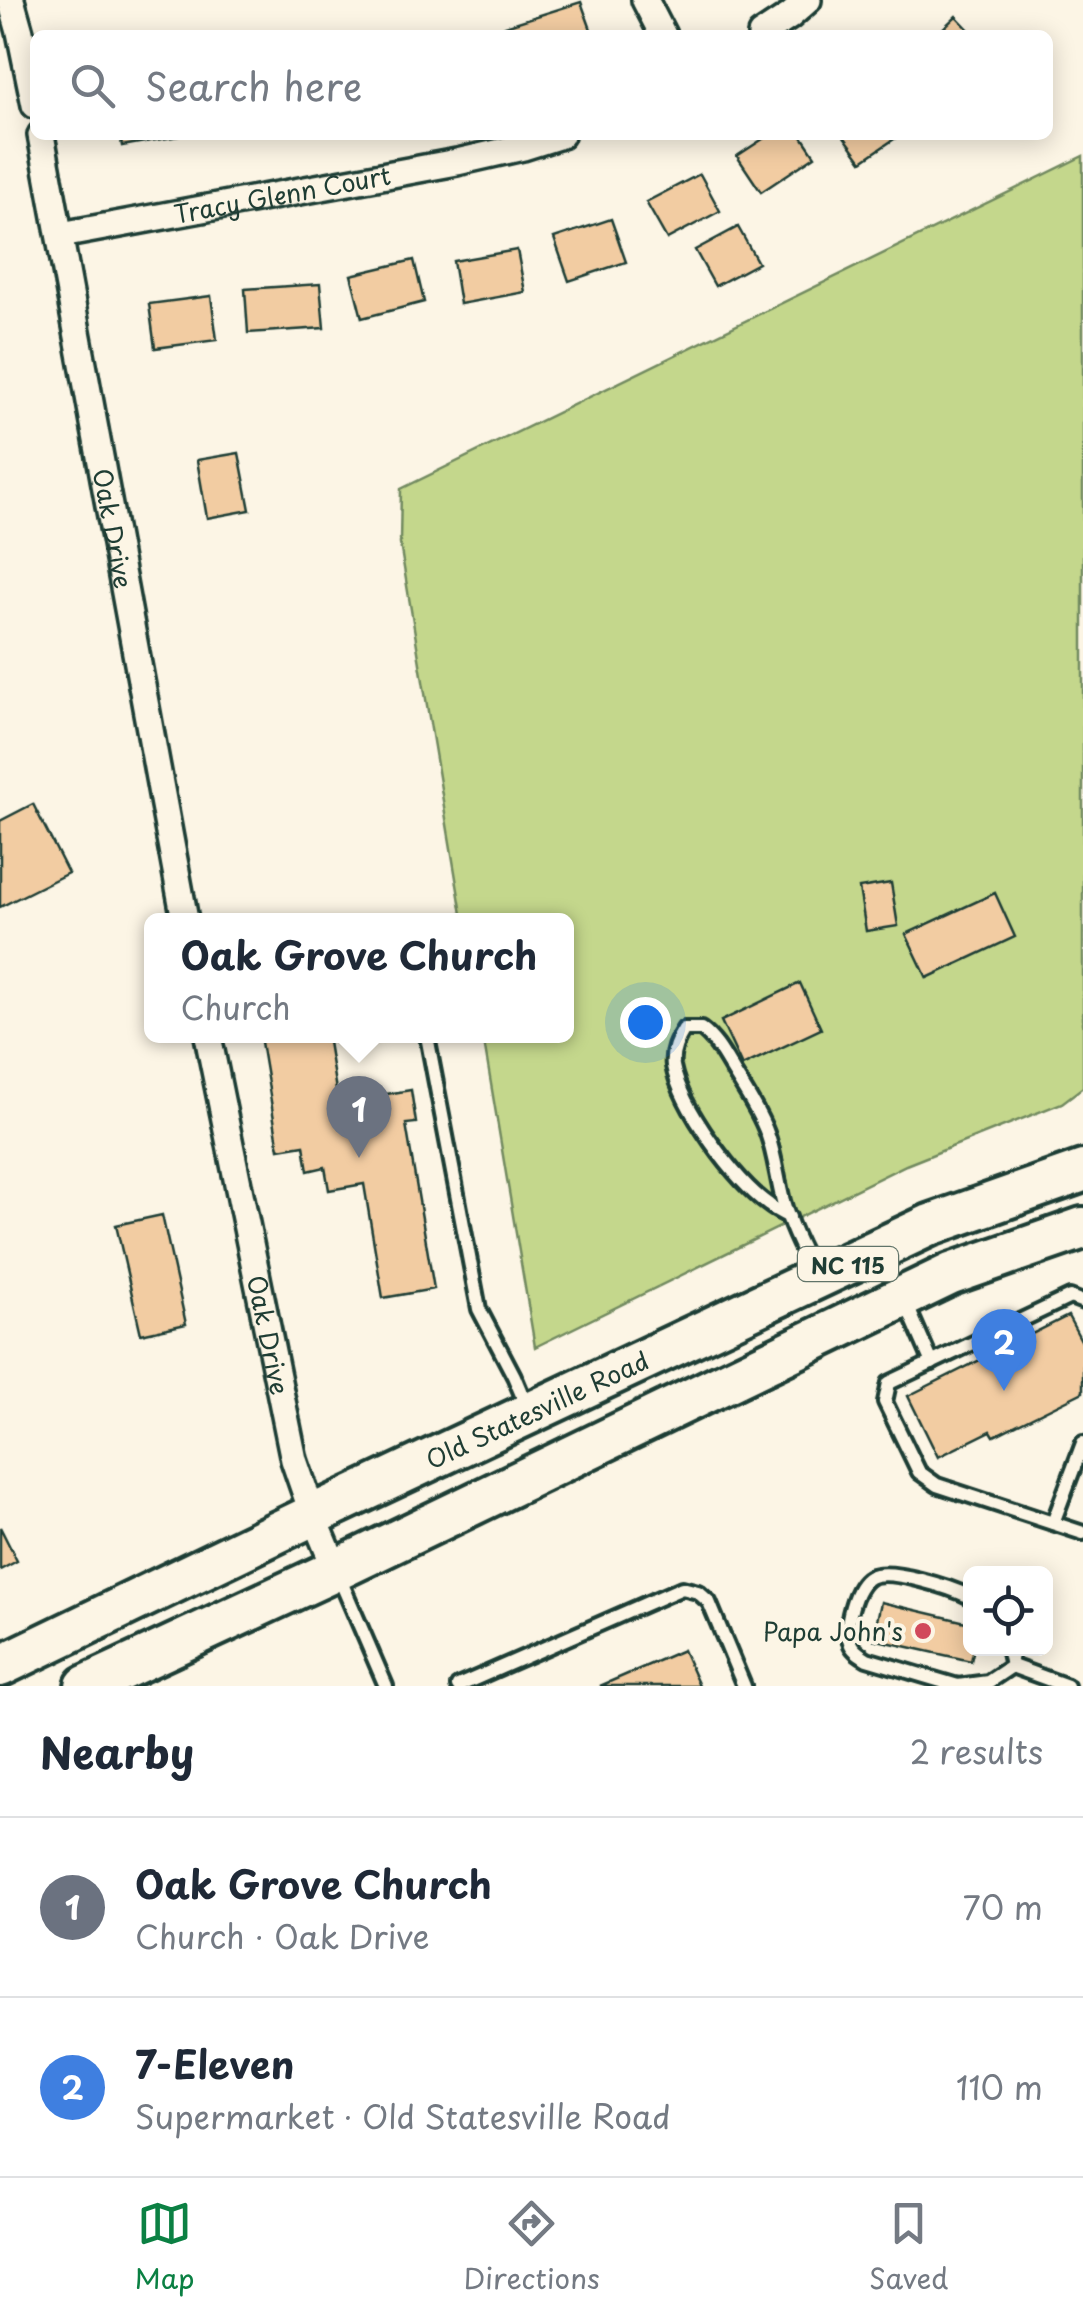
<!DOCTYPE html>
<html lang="en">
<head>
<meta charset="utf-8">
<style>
  :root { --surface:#fff; --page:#f6f6f7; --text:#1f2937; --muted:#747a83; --line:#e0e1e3; --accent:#0b8043 }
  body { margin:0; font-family:"Playpen Sans",sans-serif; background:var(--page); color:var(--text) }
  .controls { position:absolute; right:30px; bottom:30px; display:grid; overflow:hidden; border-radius:15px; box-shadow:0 5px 25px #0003 }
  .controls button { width:90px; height:90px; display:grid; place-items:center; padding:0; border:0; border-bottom:2px solid var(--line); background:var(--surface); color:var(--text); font:50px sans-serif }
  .you { position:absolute; left:645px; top:1022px; width:35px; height:35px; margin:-25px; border:8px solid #fff; border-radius:50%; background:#1a73e8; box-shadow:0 0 0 15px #1a73e833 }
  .badge { display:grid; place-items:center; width:65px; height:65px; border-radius:50%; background:var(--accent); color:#fff; font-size:32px; font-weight:700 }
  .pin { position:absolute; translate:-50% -82px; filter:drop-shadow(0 2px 5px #0008) }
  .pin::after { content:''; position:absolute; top:52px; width:35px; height:30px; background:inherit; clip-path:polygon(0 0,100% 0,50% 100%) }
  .popup { position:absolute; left:144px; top:913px; width:430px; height:130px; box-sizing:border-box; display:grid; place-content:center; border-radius:15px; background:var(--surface); filter:drop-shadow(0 2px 8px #0005); font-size:32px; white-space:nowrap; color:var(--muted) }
  .popup b { font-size:38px; color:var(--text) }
  .popup::after { content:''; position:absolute; left:50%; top:100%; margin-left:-20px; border:20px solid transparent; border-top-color:var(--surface) }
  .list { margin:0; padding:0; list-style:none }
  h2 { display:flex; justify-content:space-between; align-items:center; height:130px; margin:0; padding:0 40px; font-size:42px }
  h2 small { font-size:32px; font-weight:400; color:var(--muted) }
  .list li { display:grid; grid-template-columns:65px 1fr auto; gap:30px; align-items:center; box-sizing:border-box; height:180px; padding:0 40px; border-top:2px solid var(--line) }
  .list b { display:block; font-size:38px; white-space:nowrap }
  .list p { margin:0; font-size:32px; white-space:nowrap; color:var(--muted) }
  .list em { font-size:32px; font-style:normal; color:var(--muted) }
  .icon { flex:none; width:55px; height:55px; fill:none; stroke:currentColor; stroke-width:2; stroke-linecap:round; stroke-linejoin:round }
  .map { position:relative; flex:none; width:1083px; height:1686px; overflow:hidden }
  .search { position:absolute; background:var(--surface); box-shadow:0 5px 25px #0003; left:30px; right:30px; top:30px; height:110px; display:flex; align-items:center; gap:25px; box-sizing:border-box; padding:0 35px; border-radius:15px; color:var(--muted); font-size:38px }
  .sheet { height:490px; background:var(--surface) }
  nav { display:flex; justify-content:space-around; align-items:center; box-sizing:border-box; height:140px; border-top:2px solid var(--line); background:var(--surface); font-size:28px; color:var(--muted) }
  nav a { display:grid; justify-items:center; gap:5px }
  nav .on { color:var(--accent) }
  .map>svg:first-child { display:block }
  .green { fill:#c4d78c; stroke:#728a60; stroke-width:2.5 }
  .building { fill:#f2cca2; stroke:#1f3d34; stroke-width:2.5 }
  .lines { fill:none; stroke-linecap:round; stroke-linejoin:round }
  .service-casing { stroke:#1f3d34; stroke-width:20 }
  .minor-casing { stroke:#1f3d34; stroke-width:32 }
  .primary-casing { stroke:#1f3d34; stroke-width:48 }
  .service { stroke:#fcf5e5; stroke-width:12 }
  .minor { stroke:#fcf5e5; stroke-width:25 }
  .primary { stroke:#fcf5e5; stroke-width:40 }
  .poi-dot { fill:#d1495b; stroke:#fcf5e5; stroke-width:4 }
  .labels { text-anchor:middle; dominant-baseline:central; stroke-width:8; stroke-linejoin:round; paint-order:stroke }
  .shield { fill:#fcf5e5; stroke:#617469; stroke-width:2.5 }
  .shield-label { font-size:22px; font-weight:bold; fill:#1f3d34 }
  .street-label { font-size:25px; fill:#1f3d34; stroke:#fcf5e5 }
  .poi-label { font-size:25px; fill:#1f3d34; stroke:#fcf5e5; text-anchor:end }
</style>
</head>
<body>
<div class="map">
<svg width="1083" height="1686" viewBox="0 0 1083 1686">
  <rect width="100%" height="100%" fill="#fcf5e5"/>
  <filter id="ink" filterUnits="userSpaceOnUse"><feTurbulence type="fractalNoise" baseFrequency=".01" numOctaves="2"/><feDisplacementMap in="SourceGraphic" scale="20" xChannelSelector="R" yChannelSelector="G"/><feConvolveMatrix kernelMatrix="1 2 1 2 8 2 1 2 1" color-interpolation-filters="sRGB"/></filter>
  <g filter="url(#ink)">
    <!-- green -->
    <path class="green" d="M1083,156v931l-21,16 -156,62 -371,182 -52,-311h83v-116h-103l-63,-376 1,-55z"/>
    <!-- building -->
    <g class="building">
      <path d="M581,2l12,33h-85l-3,-9z"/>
      <path d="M956,16l18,19h-38z"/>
      <path d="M120,135h64l-62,11z"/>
      <path d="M769,135h32l14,21 -54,36 -24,-36z"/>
      <path d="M843,135h57l-38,26z"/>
      <path d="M700,174l20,37 -53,28 -21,-37z"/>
      <path d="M611,219l15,43 -57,19 -15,-43z"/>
      <path d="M738,227l20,36 -43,23 -20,-36z"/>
      <path d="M517,250l8,42 -65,12 -7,-43z"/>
      <path d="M414,260l10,42 -62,16 -11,-43z"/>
      <path d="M320,284l4,44 -76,5 -3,-44z"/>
      <path d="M211,296l6,44 -62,8 -6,-44z"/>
      <path d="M239,453l11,57 -43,8 -10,-58z"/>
      <path d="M33,804l35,69 -68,34v-86z"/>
      <path d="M891,883l7,43 -32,5 -7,-43z"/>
      <path d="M995,893l20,44 -88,41 -21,-44z"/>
      <path d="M800,983l21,46 -79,37 -21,-45z"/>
      <path d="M260,1036h67l11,66 73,-12 5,33 -10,1 28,165 -51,9 -19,-114 -35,6 -4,-23 -17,4 -4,-26 -25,4z"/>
      <path d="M162,1215l24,109 -45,10 -25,-109z"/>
      <path d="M1068,1316l15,28v48l-89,44 -3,-5 -53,26 -30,-61z"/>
      <path d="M0,1527l17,34 -17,9z"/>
      <path d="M881,1602l89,21v25h4l-3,13 -98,-22z"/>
      <path d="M683,1650l16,36h-99z"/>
    </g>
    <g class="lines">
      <defs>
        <g id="service">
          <path d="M427,1036l52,273 35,67 13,31"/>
          <path d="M789,1217c-7,-4 -14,-7 -20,-12 -35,-25 -88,-97 -96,-139 -2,-14 4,-26 11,-37h17c15,11 23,27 32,42 12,20 26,40 34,62 8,22 10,45 16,68 7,25 18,48 31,71"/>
          <path d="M905,1301l27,62"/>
          <path d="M1083,1302l-13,-5 -181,86 -4,19 34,70 18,13 146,48"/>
          <path d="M1053,1523l30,-80"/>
          <path d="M339,1577l47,109"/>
          <path d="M970,1597c-18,-9 -81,-30 -100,-20 -16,9 -26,49 -20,65 2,8 11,13 17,17l91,27 30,-4 24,-16"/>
          <path d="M1008,1648l4,18"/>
          <path d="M1012,1666l55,20"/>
          <path d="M458,1686l224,-98 16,4 11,10 35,84"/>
        </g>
        <g id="minor">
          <path d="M11,0l9,32 15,73"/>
          <path d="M645,0l18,35"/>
          <path d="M761,35l29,-19 18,-16"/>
          <path id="s1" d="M41,135l144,785"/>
          <path id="s2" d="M61,235l396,-73 66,-15 38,-12"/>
          <path id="s3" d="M208,1036l86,424 19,55 23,55"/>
        </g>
        <g id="primary">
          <path id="s4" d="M0,1666l313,-151 617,-290 153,-54"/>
          <path d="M86,1686l250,-116 615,-296 132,-46"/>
        </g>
      </defs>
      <!-- service casing -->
      <use href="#service" class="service-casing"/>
      <!-- minor casing -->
      <use href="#minor" class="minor-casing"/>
      <!-- primary casing -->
      <use href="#primary" class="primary-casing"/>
      <!-- service -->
      <use href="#service" class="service"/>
      <!-- minor -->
      <use href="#minor" class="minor"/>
      <!-- primary -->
      <use href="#primary" class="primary"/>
    </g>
  </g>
  <!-- markers -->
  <circle class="poi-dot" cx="923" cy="1631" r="10"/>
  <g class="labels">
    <!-- shield labels -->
    <rect class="shield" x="798" y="1247" width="100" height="34" rx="8"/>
    <g class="shield-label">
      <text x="848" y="1264">NC 115</text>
    </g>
    <!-- street labels -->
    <g class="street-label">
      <text stroke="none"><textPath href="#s2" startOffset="225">Tracy Glenn Court</textPath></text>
      <text stroke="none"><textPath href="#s1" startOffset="400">Oak Drive</textPath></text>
      <text stroke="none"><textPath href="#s3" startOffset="305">Oak Drive</textPath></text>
      <text stroke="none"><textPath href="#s4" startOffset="595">Old Statesville Road</textPath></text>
    </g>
    <!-- poi labels -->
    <g class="poi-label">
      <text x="903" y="1631">Papa John's</text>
    </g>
  </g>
</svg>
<div class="controls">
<button><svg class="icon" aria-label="locate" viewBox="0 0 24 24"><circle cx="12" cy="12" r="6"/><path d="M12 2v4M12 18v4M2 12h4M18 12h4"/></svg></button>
</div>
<div class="you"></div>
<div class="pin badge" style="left:359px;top:1158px;background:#6b7280">1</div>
<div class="popup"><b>Oak Grove Church</b>Church</div>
<div class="pin badge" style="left:1004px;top:1391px;background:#3f7fe0">2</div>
<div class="search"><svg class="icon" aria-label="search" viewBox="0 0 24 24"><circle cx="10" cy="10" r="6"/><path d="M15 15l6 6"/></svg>Search here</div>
</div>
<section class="sheet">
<h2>Nearby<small>2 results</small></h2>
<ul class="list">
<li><span class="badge" style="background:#6b7280">1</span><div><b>Oak Grove Church</b><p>Church · Oak Drive</p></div><em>70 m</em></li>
<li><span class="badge" style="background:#3f7fe0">2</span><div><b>7-Eleven</b><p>Supermarket · Old Statesville Road</p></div><em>110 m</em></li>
</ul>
</section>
<nav>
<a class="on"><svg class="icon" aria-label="map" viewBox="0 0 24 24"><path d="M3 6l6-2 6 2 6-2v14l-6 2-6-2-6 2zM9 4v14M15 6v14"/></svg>Map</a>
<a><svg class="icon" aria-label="directions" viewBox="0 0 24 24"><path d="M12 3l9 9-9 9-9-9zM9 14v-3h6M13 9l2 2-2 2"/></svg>Directions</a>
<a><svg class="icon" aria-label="saved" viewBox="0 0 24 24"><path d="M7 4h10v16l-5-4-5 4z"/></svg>Saved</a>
</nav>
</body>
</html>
